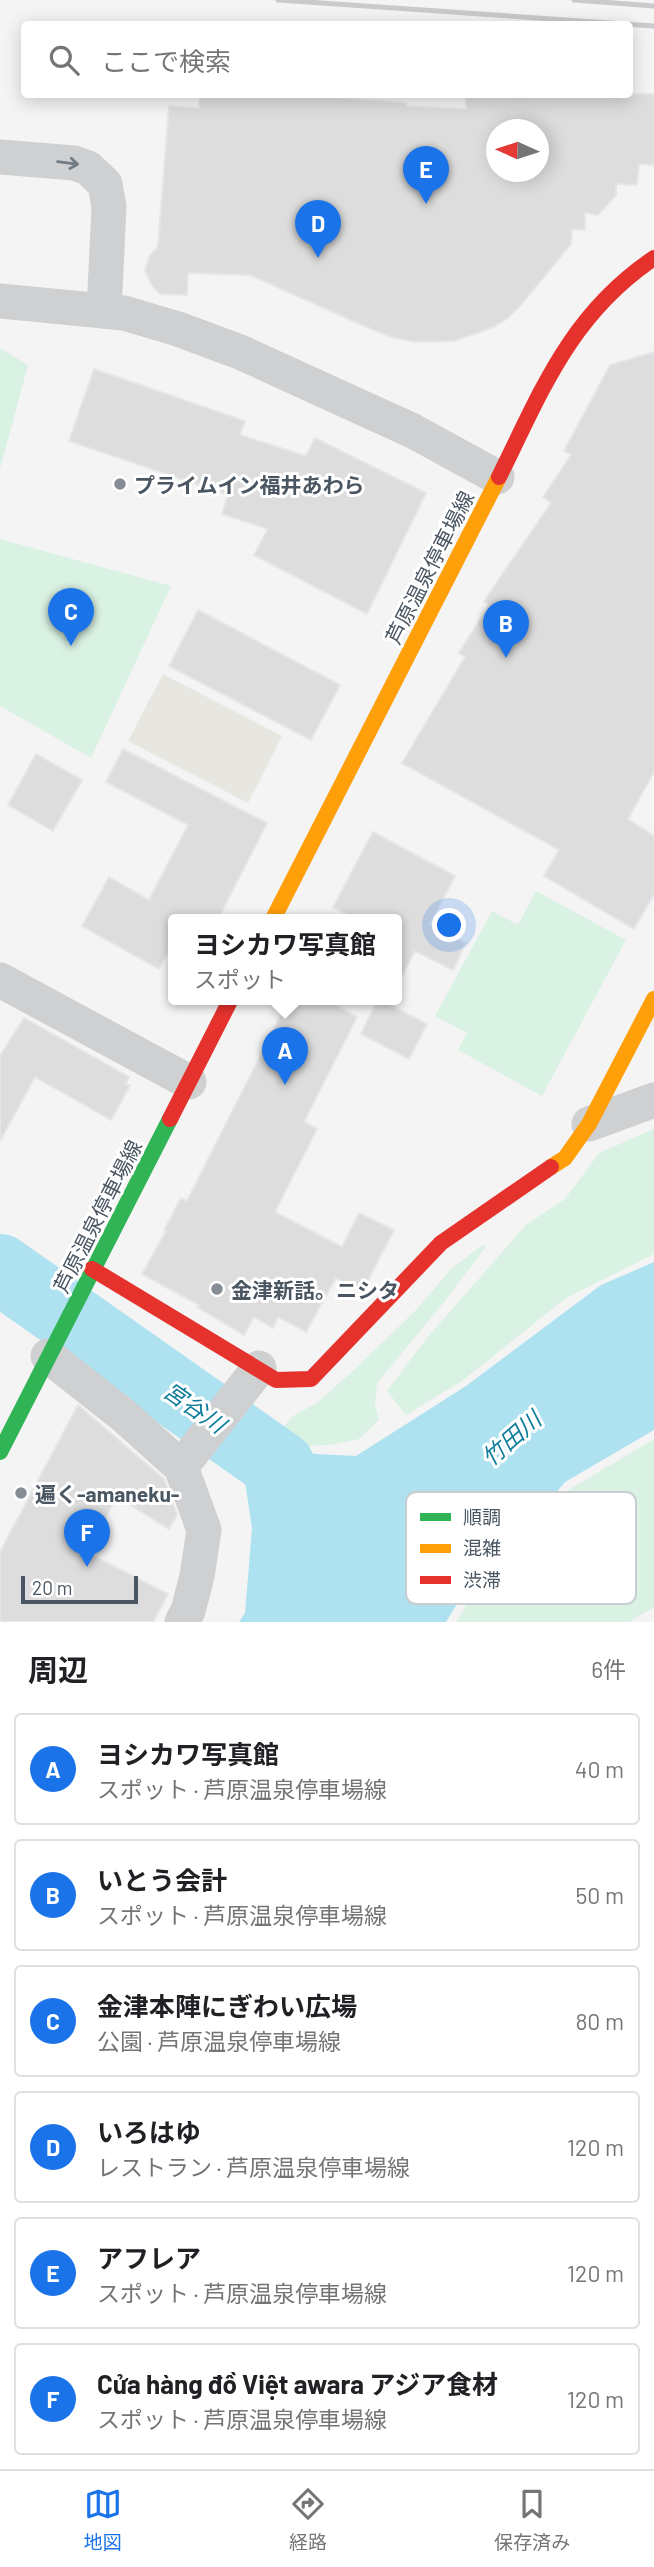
<!DOCTYPE html>
<html lang="ja">
<head>
<meta charset="utf-8">
<style>
  :root { --surface:#fff; --page:#f6f6f6; --text:#202124; --muted:#757577; --line:#e0e0e0; --accent:#1a73e8 }
  body { margin:0; font-family:Barlow,"Noto Sans JP",sans-serif; background:var(--page); color:var(--text) }
  .compass { position:absolute; left:486px; top:119px; width:63px; height:63px; border-radius:50%; background:var(--surface); box-shadow:0 4px 18px #0003; rotate:273deg }
  .scale { position:absolute; left:21px; bottom:18px; width:117px; box-sizing:border-box; padding-left:7px; border:4px solid #4a5661; border-top:0; font-size:19px; line-height:24px; white-space:nowrap; color:#4a5661; -webkit-text-stroke:5px #fff; paint-order:stroke }
  .you { position:absolute; left:450px; top:926px; width:24px; height:24px; margin:-18px; border:5px solid #fff; border-radius:50%; background:#1a73e8; box-shadow:0 0 0 10px #1a73e833 }
  .badge { display:grid; place-items:center; width:46px; height:46px; border-radius:50%; background:var(--accent); color:#fff; font-size:23px; font-weight:700 }
  .pin { position:absolute; translate:-50% -58px; filter:drop-shadow(0 2px 4px #0008) }
  .pin::after { content:''; position:absolute; top:37px; width:24px; height:21px; background:inherit; clip-path:polygon(0 0,100% 0,50% 100%) }
  .popup { position:absolute; left:168px; top:914px; width:234px; height:91px; box-sizing:border-box; display:grid; place-content:center; border-radius:7px; background:var(--surface); filter:drop-shadow(0 2px 5px #0005); font-size:23px; white-space:nowrap; color:var(--muted) }
  .popup b { font-size:26px; color:var(--text) }
  .popup::after { content:''; position:absolute; left:50%; top:100%; margin-left:-14px; border:14px solid transparent; border-top-color:var(--surface) }
  .list { margin:0; padding:0; list-style:none }
  h2 { display:flex; justify-content:space-between; align-items:center; height:91px; margin:0; padding:0 28px; font-size:30px }
  h2 small { font-size:23px; font-weight:400; color:var(--muted) }
  .list li { display:grid; grid-template-columns:46px 1fr auto; gap:21px; align-items:center; box-sizing:border-box; height:112px; margin:0 14px 14px; padding:0 14px; border:2px solid var(--line); border-radius:7px }
  .list b { display:block; font-size:26px; white-space:nowrap }
  .list p { margin:0; font-size:23px; white-space:nowrap; color:var(--muted) }
  .list em { font-size:23px; font-style:normal; color:var(--muted) }
  .icon { flex:none; width:38px; height:38px; fill:none; stroke:currentColor; stroke-width:2; stroke-linecap:round; stroke-linejoin:round }
  .map { position:relative; flex:none; width:654px; height:1622px; overflow:hidden }
  .search { position:absolute; background:var(--surface); box-shadow:0 4px 18px #0003; left:21px; right:21px; top:21px; height:77px; display:flex; align-items:center; gap:18px; box-sizing:border-box; padding:0 24px; border-radius:7px; color:var(--muted); font-size:26px }
  .sheet { height:847px; background:var(--surface) }
  nav { display:flex; justify-content:space-around; align-items:center; box-sizing:border-box; height:98px; border-top:2px solid var(--line); background:var(--surface); font-size:19px; color:var(--muted) }
  nav a { display:grid; justify-items:center; gap:4px }
  nav .on { color:var(--accent) }
  .map>svg:first-child { display:block }
  .green { fill:#d9f2e3 }
  .sand { fill:#e7e6e1 }
  .water { fill:#aee2f0 }
  .lines { fill:none; stroke-linecap:round; stroke-linejoin:round }
  .river { stroke:#aee2f0; stroke-width:70 }
  .building { fill:#ddddde; stroke:#e5e6e7; stroke-width:2; fill-rule:evenodd }
  .street { stroke:#ced0d2; stroke-width:35 }
  .fast { stroke:#30b455; stroke-width:16 }
  .slow { stroke:#ff9f0a; stroke-width:16 }
  .jam { stroke:#e5322d; stroke-width:16 }
  .rail { stroke:#c9cacc; stroke-width:5 }
  .oneway { stroke:#727b83 }
  .poi-dot { fill:#868d94; stroke:#fff; stroke-width:2.5 }
  .labels { text-anchor:middle; dominant-baseline:central; stroke-width:6; stroke-linejoin:round; paint-order:stroke }
  .poi-label { font-size:21px; font-weight:bold; fill:#4a5661; stroke:#fff; text-anchor:start }
  .street-label { font-size:21px; fill:#4a5661; stroke:#fff }
  .water-label { font-size:23px; font-style:italic; fill:#0c7c9b; stroke:#fff }
  .key { fill:#fff; stroke:#c9ccd0; stroke-width:2 }
  .key-label { font-size:19px; fill:#4a5661 }
</style>
</head>
<body>
<div class="map">
<svg width="654" height="1622" viewBox="0 0 654 1622">
  <rect width="100%" height="100%" fill="#f4f4f4"/>
  <!-- green -->
  <g class="green">
    <path d="M0,348l28,17 -28,104z"/>
    <path d="M0,539l171,47 -80,172 -91,-52z"/>
    <path d="M536,891l90,49 -84,156 -84,-46 9,-17 -32,-17 57,-105 26,14z"/>
    <path d="M654,1129v125l-88,44 -104,83 -56,34 -19,-24 39,-52 100,-114 39,-26 34,-46z"/>
    <path d="M483,1245h4l-43,57 -67,81 -2,22 4,15 -20,19 -29,6 -27,1 -27,-11 17,-19 24,-13 37,-33 63,-61 35,-41z"/>
    <path d="M654,1439v168l-25,15h-173l21,-35 21,-14 67,-81z"/>
  </g>
  <!-- sand -->
  <path class="sand" d="M163,674l119,62 -34,67 -120,-62z"/>
  <!-- water -->
  <path class="water" d="M654,1262v168l-89,52 -73,86 -8,8 -14,7 -24,39h-207l6,-9 7,-85 -7,-46 -24,-39 17,-21 38,25 40,7 40,2 110,-70 135,-101z"/>
  <g class="lines">
    <!-- river -->
    <path class="river" d="M0,1269l280,197"/>
  </g>
  <!-- building -->
  <g class="building">
    <path d="M200,94h87l119,9v3l60,3v-15h188v71l-15,-1 -2,21 -21,-1v11l-18,20 -13,-2v17l-13,-1 -1,15 -51,62 -12,12 -15,9 -38,14 -40,1 -24,-5 -29,-12 -112,-50 -62,-2 -1,22 -27,-1 -8,-9 -7,-14 4,-14 9,-11 11,-140 30,2zM496,130h42v42h-42z"/>
    <path d="M654,352v420l-26,47 26,17v58l-20,35 -90,-53 15,-26 -157,-87 63,-106 -6,-4 30,-48 -5,-4 67,-98 -8,-6 28,-42 -7,-4 46,-86z"/>
    <path d="M94,369l151,52 -5,14 66,21 9,-18 111,55 -59,121 -113,-59 14,-26 -46,-15 6,-19 -159,-54z"/>
    <path d="M198,610l142,75 -29,55 -142,-74z"/>
    <path d="M123,749l144,74 -49,96h-45v24l-14,26 -77,-43 27,-49 40,23 39,-75 -82,-43z"/>
    <path d="M36,754l46,26 -29,51 -45,-26z"/>
    <path d="M373,832l82,44 -25,48 36,19 -13,27 -38,-19 -18,34v-66h-42l-22,-12z"/>
    <path d="M289,999h35l33,18 -53,105 13,7 -42,83 67,35 17,-34 35,17 -32,62 -26,-14 -30,54 -28,-15 -5,11 -19,-11 -10,18 -47,-28 2,-2 -57,-31 24,-43 -2,-1 17,-32 6,3z"/>
    <path d="M378,999l49,25 -18,35 -48,-25z"/>
    <path d="M24,1018l105,59 -3,7 4,2 -19,34 -76,-43 -35,64v-85z"/>
    <path d="M78,1405l86,74 13,36 -8,14 -52,-32 -31,55 82,42 -15,28h-153v-70z"/>
  </g>
  <g class="lines">
    <!-- street -->
    <g class="street">
      <path d="M0,157l74,6 14,5 17,16 4,23 -5,104"/>
      <path d="M0,301l124,12 54,16 62,23 173,79 84,46"/>
      <path d="M0,980l189,102"/>
      <path d="M589,1124l65,-24"/>
      <path d="M48,1356l75,59 58,52 23,63 -7,46 -9,35 -6,11"/>
      <path d="M181,1467l78,-99"/>
    </g>
    <!-- fast -->
    <path class="fast" d="M0,1452l170,-333"/>
    <!-- slow -->
    <g class="slow">
      <path d="M273,919l226,-442"/>
      <path d="M551,1167l14,-9 24,-34 65,-125"/>
    </g>
    <!-- jam -->
    <g class="jam">
      <path d="M499,477c43,-87 71,-162 155,-219"/>
      <path d="M170,1119l61,-120"/>
      <path d="M92,1269l184,111 35,-1 130,-136 110,-76"/>
    </g>
    <!-- rail -->
    <g class="rail">
      <path d="M278,0l376,26"/>
      <path d="M574,0l80,6"/>
    </g>
  </g>
  <!-- one-way arrows -->
  <defs><path id="oneway-shaft" d="M-6 0H5M1.5-3L5.5 0L1.5 3" fill="none" stroke-width="1.6" stroke-linecap="round" stroke-linejoin="round" transform="scale(1.75)"/></defs>
  <use class="oneway" href="#oneway-shaft" transform="translate(68 163) rotate(8)"/>
  <!-- markers -->
  <g class="poi-dot">
    <circle cx="120" cy="484" r="7"/>
    <circle cx="217" cy="1289" r="7"/>
    <circle cx="21" cy="1493" r="7"/>
  </g>
  <g class="labels">
    <!-- poi labels -->
    <g class="poi-label">
      <text x="134" y="484">プライムイン福井あわら</text>
      <text x="231" y="1289">金津新話。ニシタ</text>
      <text x="35" y="1493">遍く-amaneku-</text>
    </g>
    <!-- street labels -->
    <g class="street-label">
      <text transform="translate(429 567) rotate(-63)">芦原温泉停車場線</text>
      <text transform="translate(97 1216) rotate(-63)">芦原温泉停車場線</text>
    </g>
    <!-- water labels -->
    <g class="water-label">
      <text transform="translate(195 1407) rotate(35)">宮谷川</text>
      <text transform="translate(511 1438) rotate(-41)">竹田川</text>
    </g>
  </g>
  <!-- legend -->
  <rect x="406" y="1492" width="230" height="112" rx="10" class="key"/>
  <rect x="420" y="1513" width="31" height="8" fill="#30b455"/>
  <rect x="420" y="1544" width="31" height="9" fill="#ff9f0a"/>
  <rect x="420" y="1576" width="31" height="8" fill="#e5322d"/>
  <g class="key-label">
    <text x="463" y="1524">順調</text>
    <text x="463" y="1555">混雑</text>
    <text x="463" y="1587">渋滞</text>
  </g>
</svg>
<svg class="compass" viewBox="-18 -18 36 36"><path d="M0-13l5 13h-10z" fill="#e53935"/><path d="M0 13l5-13h-10z" fill="#757577"/></svg>
<div class="scale">20 m</div>
<div class="you"></div>
<div class="pin badge" style="left:285px;top:1085px">A</div>
<div class="popup"><b>ヨシカワ写真館</b>スポット</div>
<div class="pin badge" style="left:506px;top:658px">B</div>
<div class="pin badge" style="left:71px;top:646px">C</div>
<div class="pin badge" style="left:318px;top:258px">D</div>
<div class="pin badge" style="left:426px;top:204px">E</div>
<div class="pin badge" style="left:87px;top:1567px">F</div>
<div class="search"><svg class="icon" aria-label="search" viewBox="0 0 24 24"><circle cx="10" cy="10" r="6"/><path d="M15 15l6 6"/></svg>ここで検索</div>
</div>
<section class="sheet">
<h2>周辺<small>6件</small></h2>
<ul class="list">
<li><span class="badge">A</span><div><b>ヨシカワ写真館</b><p>スポット · 芦原温泉停車場線</p></div><em>40 m</em></li>
<li><span class="badge">B</span><div><b>いとう会計</b><p>スポット · 芦原温泉停車場線</p></div><em>50 m</em></li>
<li><span class="badge">C</span><div><b>金津本陣にぎわい広場</b><p>公園 · 芦原温泉停車場線</p></div><em>80 m</em></li>
<li><span class="badge">D</span><div><b>いろはゆ</b><p>レストラン · 芦原温泉停車場線</p></div><em>120 m</em></li>
<li><span class="badge">E</span><div><b>アフレア</b><p>スポット · 芦原温泉停車場線</p></div><em>120 m</em></li>
<li><span class="badge">F</span><div><b>Cửa hàng đồ Việt awara アジア食材</b><p>スポット · 芦原温泉停車場線</p></div><em>120 m</em></li>
</ul>
</section>
<nav>
<a class="on"><svg class="icon" aria-label="map" viewBox="0 0 24 24"><path d="M3 6l6-2 6 2 6-2v14l-6 2-6-2-6 2zM9 4v14M15 6v14"/></svg>地図</a>
<a><svg class="icon" aria-label="directions" viewBox="0 0 24 24"><path d="M12 3l9 9-9 9-9-9zM9 14v-3h6M13 9l2 2-2 2"/></svg>経路</a>
<a><svg class="icon" aria-label="saved" viewBox="0 0 24 24"><path d="M7 4h10v16l-5-4-5 4z"/></svg>保存済み</a>
</nav>
</body>
</html>
